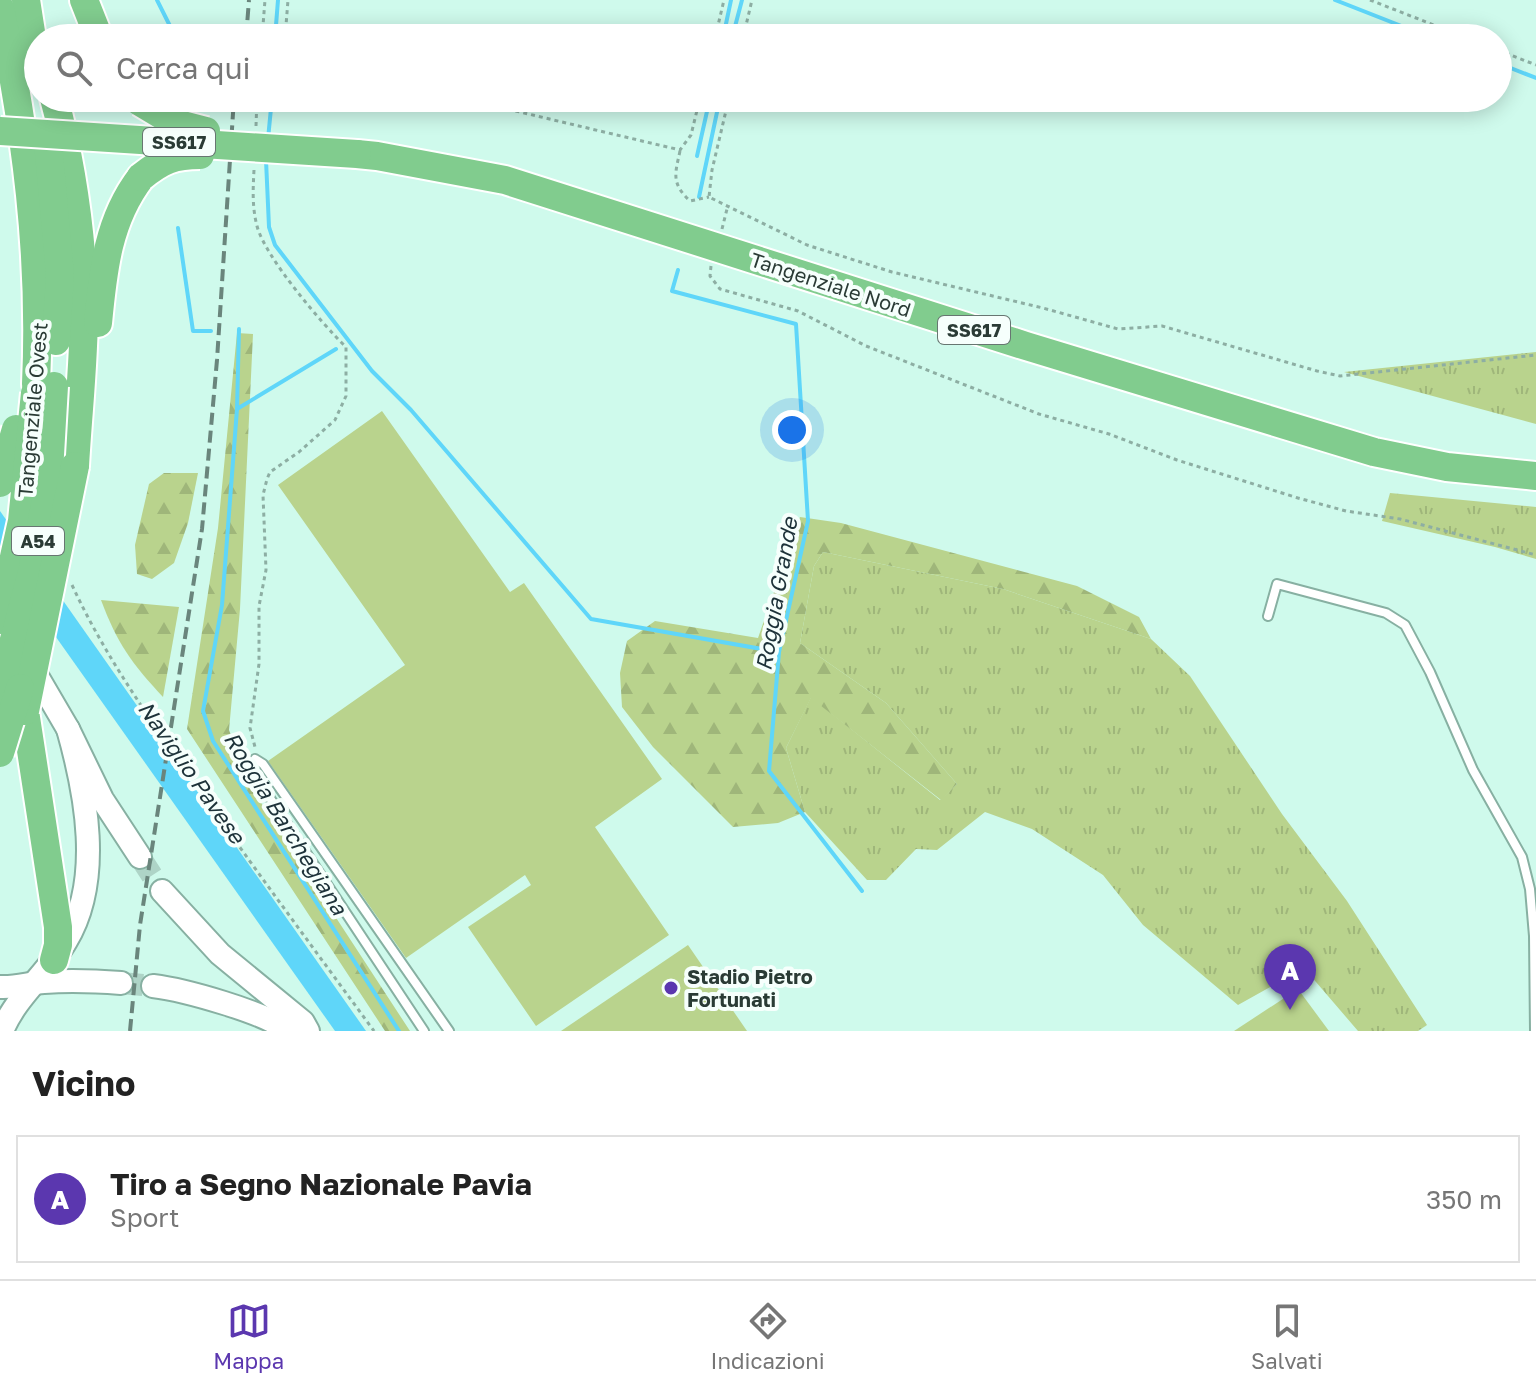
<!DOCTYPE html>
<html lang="it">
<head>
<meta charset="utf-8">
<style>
  :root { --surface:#fff; --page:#f6f6f6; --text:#222; --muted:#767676; --line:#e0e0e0; --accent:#5b37af }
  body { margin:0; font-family:"Golos Text",sans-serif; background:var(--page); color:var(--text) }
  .you { position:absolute; left:792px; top:430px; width:28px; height:28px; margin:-20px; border:6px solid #fff; border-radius:50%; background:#1a73e8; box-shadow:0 0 0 12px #1a73e833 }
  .badge { display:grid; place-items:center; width:52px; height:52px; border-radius:50%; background:var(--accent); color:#fff; font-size:26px; font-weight:700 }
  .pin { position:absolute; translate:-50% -66px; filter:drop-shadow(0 2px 4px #0008) }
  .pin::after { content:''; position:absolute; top:42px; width:28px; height:24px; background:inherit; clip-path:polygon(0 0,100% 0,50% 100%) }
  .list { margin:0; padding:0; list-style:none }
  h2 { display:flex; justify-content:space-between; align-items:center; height:104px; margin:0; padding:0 32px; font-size:34px }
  h2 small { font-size:26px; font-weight:400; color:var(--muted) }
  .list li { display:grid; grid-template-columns:52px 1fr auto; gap:24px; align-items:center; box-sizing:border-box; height:128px; margin:0 16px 16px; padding:0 16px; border:2px solid var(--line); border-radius:0px }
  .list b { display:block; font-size:30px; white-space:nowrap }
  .list p { margin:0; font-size:26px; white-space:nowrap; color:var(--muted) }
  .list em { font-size:26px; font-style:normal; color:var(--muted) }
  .icon { flex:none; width:44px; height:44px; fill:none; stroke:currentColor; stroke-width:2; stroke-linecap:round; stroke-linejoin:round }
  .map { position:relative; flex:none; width:1536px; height:1031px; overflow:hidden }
  .search { position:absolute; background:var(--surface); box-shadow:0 4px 20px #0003; left:24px; right:24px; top:24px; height:88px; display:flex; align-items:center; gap:20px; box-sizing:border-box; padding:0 28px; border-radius:44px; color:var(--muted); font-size:30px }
  .sheet { height:248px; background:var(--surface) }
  nav { display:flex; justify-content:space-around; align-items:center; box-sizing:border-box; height:112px; border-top:2px solid var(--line); background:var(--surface); font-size:22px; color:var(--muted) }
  nav a { display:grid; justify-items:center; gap:4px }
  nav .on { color:var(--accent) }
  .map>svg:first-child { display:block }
  .grass { fill:url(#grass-tufts) }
  .forest { fill:url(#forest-firs) }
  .pitch { fill:#b9d38d }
  .water { fill:#5fd6f9 }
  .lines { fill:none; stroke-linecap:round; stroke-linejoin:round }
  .stream { stroke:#5fd6f9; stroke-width:4 }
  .secondary-tunnel { stroke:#aed4c7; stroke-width:22; stroke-dasharray:22 11; stroke-linecap:butt }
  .lane-casing { stroke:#87b0a2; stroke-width:12 }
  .secondary-casing { stroke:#87b0a2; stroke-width:26 }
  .highway-casing { stroke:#fff; stroke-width:32 }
  .path { stroke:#8daea3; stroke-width:3; stroke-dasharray:4 4; stroke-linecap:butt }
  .lane { stroke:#fff; stroke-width:8 }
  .secondary { stroke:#fff; stroke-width:22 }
  .highway { stroke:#81cc8e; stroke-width:28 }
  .rail { stroke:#6a857c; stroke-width:4; stroke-dasharray:12 6; stroke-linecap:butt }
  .highway-bridge-casing { stroke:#fff; stroke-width:32; stroke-linecap:butt }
  .highway-bridge { stroke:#81cc8e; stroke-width:28 }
  .poi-dot { fill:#5b37af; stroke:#f6fffc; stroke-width:3 }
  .labels { text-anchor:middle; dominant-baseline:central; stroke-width:8; stroke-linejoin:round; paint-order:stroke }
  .shield { fill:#f6fffc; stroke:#677671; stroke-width:2 }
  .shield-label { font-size:18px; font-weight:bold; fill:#2a3b35 }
  .street-label { font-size:20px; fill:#2a3b35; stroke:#f6fffc }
  .poi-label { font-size:20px; font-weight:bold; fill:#2a3b35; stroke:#f6fffc; text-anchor:start }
  .water-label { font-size:22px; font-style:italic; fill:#1d3239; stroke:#f6fffc }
</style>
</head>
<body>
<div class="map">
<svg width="1536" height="1031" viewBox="0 0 1536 1031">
  <defs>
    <pattern id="grass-tufts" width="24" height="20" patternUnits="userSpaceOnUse" patternTransform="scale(2)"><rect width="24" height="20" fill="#b9d38d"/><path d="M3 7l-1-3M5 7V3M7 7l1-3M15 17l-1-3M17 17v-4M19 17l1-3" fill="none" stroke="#9fb67a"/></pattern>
    <pattern id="forest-firs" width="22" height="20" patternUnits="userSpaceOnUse" patternTransform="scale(2)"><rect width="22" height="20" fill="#b9d38d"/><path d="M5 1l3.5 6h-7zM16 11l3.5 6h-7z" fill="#9fb67a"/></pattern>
  </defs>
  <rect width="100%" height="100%" fill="#cffaec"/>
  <!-- grass -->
  <g class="grass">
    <path d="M1536,352v72l-192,-52z"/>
    <path d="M1390,493l146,14v52l-41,-12 -113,-26z"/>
    <path d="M823,552l180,37 148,50 39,37 92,138 65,87 80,124 -9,6h-60l-54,-63 -66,37 -95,-80 -40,-50 -71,-46 -47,-17 -48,38 -21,-1 -30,31h-19l-62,-68 -19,-64 25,-51 129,103 17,-16 -71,-81 -86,-60 14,-77z"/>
  </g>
  <!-- forest -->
  <g class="forest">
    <path d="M237,333l16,1 -13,275 -11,121 23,59 158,242h-25l-198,-302 31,-201z"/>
    <path d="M164,473h34l-10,50 -14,40 -22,16 -15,-5 -2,-29 14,-61z"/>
    <path d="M800,517l41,6 236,63 62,31 12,22 -148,-50 -180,-37 -9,14 -14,77 86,60 71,81 -16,16 -130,-102 -25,50 19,64 -27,11 -45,4 -80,-80 -31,-40 -2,-34 7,-32 28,-20 103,17z"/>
    <path d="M101,600l78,7 -16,90c-31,-33 -46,-54 -62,-97z"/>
  </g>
  <!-- pitch -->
  <g class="pitch">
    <path d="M382,411l128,181 14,-9 138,196 -67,48 74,108 -133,91 -68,-99 63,-42 -6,-10 -119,83 -138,-197 137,-96 -127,-180z"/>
    <path d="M688,945l59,86h-186z"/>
    <path d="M1298,989l31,42h-95z"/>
  </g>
  <!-- water -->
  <path class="water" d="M0,511l366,520h-31l-335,-473z"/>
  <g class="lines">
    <!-- stream -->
    <g class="stream">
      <path d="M157,0l19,38"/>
      <path d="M1335,0l97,38"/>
      <path d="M275,38l3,-38"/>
      <path d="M723,38l8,-38"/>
      <path d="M732,38l10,-38"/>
      <path d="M1498,63l38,15"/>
      <path d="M268,139l4,-41"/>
      <path d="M697,156l13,-58"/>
      <path d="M266,160l3,67 6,18 97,126 39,39 180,209 188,33"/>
      <path d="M699,197l21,-99"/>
      <path d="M178,228l15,103h18"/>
      <path d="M678,270l-6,21 124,33 12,197 -29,131 -10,119 93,120"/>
      <path d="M239,329l-2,80 -15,196 -19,106 10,30 186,290"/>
      <path d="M237,409l99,-60"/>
    </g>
    <!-- secondary-tunnel -->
    <g class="secondary-tunnel">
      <path d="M140,857l22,34"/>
      <path d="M121,983l32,3"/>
    </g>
    <defs>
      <g id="lane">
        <path d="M1268,616l9,-32 109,29 19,12 25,47 43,98 49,87 8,32 4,47 1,95"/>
        <path d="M424,1031l-174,-263 5,-9 8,5 186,267"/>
      </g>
      <g id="secondary">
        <path d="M30,664l38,65 34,70 38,58"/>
        <path d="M162,891l58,63 83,68 5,9"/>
        <path d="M153,986c32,4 111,26 136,45"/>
        <path d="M0,987c16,1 29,-4 44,-5 26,-2 51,-1 77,1"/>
        <path d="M2,1031c15,-36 45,-57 64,-90 37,-61 20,-148 2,-212"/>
      </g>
      <g id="highway">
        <path d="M26,0l12,77"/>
        <path d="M84,0l15,38"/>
        <path d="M0,8c26,126 42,247 36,376"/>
        <path d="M54,98c18,66 27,132 30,201 1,55 -6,112 -9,167"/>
        <path d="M48,143l12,132 -4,66"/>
        <path d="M357,154l20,2 128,24 521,166 348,106 73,15 89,9"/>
        <path d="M98,323c5,-53 10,-103 43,-146"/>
        <path d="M25,711l33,216v18l-4,15"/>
      </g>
    </defs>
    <!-- lane casing -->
    <use href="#lane" class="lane-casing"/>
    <!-- secondary casing -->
    <use href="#secondary" class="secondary-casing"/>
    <!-- highway casing -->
    <use href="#highway" class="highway-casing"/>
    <!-- path -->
    <g class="path">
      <path d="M1370,0l97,38"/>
      <path d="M262,38l3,-38"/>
      <path d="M285,38l3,-38"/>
      <path d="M715,38l9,-38"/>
      <path d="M743,38l9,-38"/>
      <path d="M1498,50l38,15"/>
      <path d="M461,98l219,52 11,-15 9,-37"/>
      <path d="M729,98l-17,72 -3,27 98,48 85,27 151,36 75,21 44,-3 155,45 23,5 196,-21"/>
      <path d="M256,126l1,-28"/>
      <path d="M680,151c-5,23 -9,32 10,50l19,-4"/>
      <path d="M254,170c-1,19 -2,37 3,56 8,31 65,98 89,121v49l-11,24 -36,32 -29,20 -3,7 -4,16 3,75 -7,36v58l-9,64 5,19"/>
      <path d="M722,229l6,-24"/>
      <path d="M711,266l-1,10 10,13 78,22 68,35 173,68 70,20 68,26 121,38 48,13 54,8 136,36"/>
      <path d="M72,585c32,69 72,125 115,188 61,87 124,172 187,258"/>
    </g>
    <!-- lane -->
    <use href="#lane" class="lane"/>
    <!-- secondary -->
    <use href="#secondary" class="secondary"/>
    <!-- highway -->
    <use href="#highway" class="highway"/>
    <!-- rail -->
    <g class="rail">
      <path d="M246,38l3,-38"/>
      <path d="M130,1031l10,-106 62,-396 15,-169 17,-262"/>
    </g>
    <defs>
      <g id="highway-bridge">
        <path d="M140,102l35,21 31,8"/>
        <path d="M0,131l357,23"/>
        <path d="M141,177c21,-17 33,-22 59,-22"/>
        <path d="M0,483l16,-54"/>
        <path d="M0,620l22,-99 13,-128"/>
        <path d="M0,692l32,-120 16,-83 6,-103"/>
        <path d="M25,711l50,-245"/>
        <path d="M0,753l20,-65"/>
      </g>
    </defs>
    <!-- highway-bridge casing -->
    <use href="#highway-bridge" class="highway-bridge-casing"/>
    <!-- highway-bridge -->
    <use href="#highway-bridge" class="highway-bridge"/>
  </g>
  <!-- markers -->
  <circle class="poi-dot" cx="671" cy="988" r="8"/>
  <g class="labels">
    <!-- shield labels -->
    <g class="shield">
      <rect x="143" y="128" width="72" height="28" rx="6"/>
      <rect x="938" y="316" width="72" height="28" rx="6"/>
      <rect x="12" y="527" width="52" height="28" rx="6"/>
    </g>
    <g class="shield-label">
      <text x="179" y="142">SS617</text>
      <text x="974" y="330">SS617</text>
      <text x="38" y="541">A54</text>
    </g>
    <!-- street labels -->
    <g class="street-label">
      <text transform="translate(831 284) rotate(18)">Tangenziale Nord</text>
      <text transform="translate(32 410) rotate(-85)">Tangenziale Ovest</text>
    </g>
    <!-- poi labels -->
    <g class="poi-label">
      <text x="687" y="976">Stadio Pietro<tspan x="687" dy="23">Fortunati</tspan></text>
    </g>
    <!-- water labels -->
    <g class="water-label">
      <text transform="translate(776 594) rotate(-80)">Roggia Grande</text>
      <text transform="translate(192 772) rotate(55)">Naviglio Pavese</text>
      <text transform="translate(286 823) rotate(58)">Roggia Barchegiana</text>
    </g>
  </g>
</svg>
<div class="you"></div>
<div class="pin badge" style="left:1290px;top:1010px">A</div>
<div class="search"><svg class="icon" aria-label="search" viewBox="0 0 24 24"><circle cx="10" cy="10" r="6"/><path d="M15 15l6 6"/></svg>Cerca qui</div>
</div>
<section class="sheet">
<h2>Vicino<small></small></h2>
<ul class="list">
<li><span class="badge">A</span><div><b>Tiro a Segno Nazionale Pavia</b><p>Sport</p></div><em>350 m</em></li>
</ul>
</section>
<nav>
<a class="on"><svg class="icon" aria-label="map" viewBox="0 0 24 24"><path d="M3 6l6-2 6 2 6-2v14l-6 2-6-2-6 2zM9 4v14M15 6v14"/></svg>Mappa</a>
<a><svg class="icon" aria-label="directions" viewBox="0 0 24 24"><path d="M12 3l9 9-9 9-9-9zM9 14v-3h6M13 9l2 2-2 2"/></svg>Indicazioni</a>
<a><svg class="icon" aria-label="saved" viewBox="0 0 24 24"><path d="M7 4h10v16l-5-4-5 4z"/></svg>Salvati</a>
</nav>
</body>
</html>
